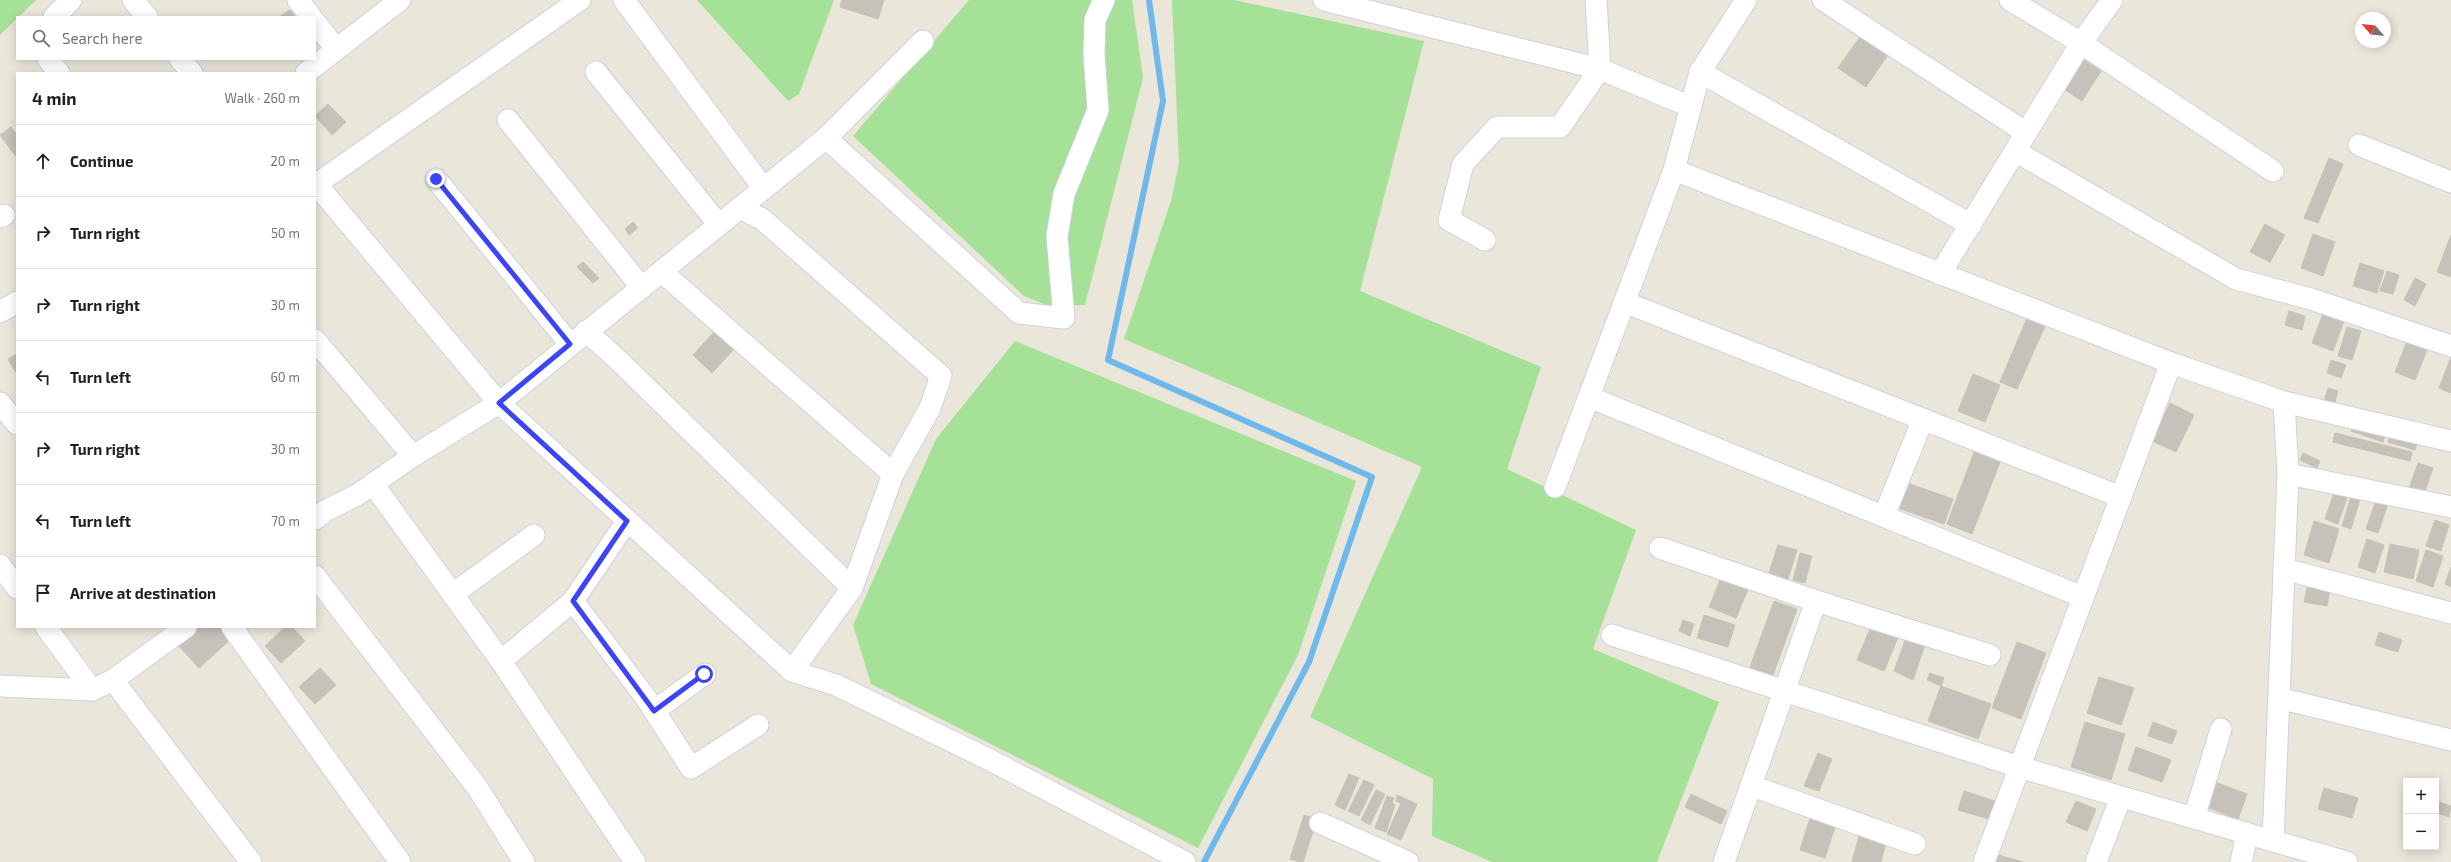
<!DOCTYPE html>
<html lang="en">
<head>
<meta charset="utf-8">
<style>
  :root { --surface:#fff; --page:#f2f2f2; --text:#202124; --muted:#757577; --line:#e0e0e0 }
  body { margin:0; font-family:"Exo 2",sans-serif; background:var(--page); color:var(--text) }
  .controls { position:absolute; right:12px; bottom:12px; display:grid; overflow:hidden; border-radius:0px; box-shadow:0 2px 10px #0003 }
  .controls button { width:36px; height:36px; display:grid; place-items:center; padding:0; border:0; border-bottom:1px solid var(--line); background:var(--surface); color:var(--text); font:20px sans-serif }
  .compass { position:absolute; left:2355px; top:12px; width:36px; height:36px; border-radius:50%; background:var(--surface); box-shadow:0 2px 10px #0003; rotate:298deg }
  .stop { position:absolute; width:12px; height:12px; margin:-9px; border:3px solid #3b44f6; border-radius:50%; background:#fff }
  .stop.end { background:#3b44f6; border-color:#fff; box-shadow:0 1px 4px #0008 }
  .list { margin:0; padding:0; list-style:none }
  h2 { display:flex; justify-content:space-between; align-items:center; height:52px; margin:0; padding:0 16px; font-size:17px }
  h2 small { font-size:13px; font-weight:400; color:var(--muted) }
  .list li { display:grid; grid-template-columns:26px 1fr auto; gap:12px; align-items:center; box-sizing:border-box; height:72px; padding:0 16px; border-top:1px solid var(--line) }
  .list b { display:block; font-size:15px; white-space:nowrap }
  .list em { font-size:13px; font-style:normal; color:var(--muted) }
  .icon { flex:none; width:22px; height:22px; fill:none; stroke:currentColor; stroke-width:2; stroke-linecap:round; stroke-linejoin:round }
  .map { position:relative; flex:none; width:2451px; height:862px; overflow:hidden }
  .search { position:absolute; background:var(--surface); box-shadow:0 2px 10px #0003; left:16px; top:16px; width:300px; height:44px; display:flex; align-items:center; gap:10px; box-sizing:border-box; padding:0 14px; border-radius:0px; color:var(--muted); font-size:15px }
  .panel { position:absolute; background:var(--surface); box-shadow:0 2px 10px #0003; left:16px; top:72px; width:300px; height:556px; border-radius:0px }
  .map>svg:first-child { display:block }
  .green { fill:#a5e197 }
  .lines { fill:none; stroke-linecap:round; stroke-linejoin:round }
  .stream { stroke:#6eb8ec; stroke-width:6 }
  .building { fill:#c6c2ba; stroke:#c6c2b4 }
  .street-casing { stroke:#cfd0e1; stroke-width:23 }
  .street { stroke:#fff; stroke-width:21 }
  .route { stroke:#3b44f6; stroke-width:5 }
</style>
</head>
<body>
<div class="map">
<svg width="2451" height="862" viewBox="0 0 2451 862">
  <rect width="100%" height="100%" fill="#ebe6da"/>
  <!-- green -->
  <g class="green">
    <path d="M0,0h36l-36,35z"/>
    <path d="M697,0h137l-35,94 -11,7z"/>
    <path d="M969,0h163l11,78 -58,227 -36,1 -25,-10 -171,-160z"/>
    <path d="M1172,0h62l190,41 -64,250 181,76 -34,102 129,61 -43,119 126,53 -62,160h-165l-60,-26 1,-57 -123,-62 112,-250 -298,-128 47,-138 8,-38z"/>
    <path d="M1015,341l341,140 -58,174 -100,193 -327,-164 -18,-59 83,-186z"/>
  </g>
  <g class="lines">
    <!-- stream -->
    <path class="stream" d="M1149,0l14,101 -55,259 264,117 -63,185 -105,200"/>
  </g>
  <!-- building -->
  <g class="building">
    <path d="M842,0h42l-6,19 -38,-12z"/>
    <path d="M290,10l5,7h-16z"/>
    <path d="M1862,34l27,19 -23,34 -28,-19z"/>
    <path d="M2078,56l23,15 -19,30 -23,-15z"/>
    <path d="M328,104l18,18 -14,13 -17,-19z"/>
    <path d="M11,127l6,8v23l-17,-23z"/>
    <path d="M2329,158l14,6 -25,59 -14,-5z"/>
    <path d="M633,222l5,6 -9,7 -4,-6z"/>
    <path d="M2265,224l20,11 -15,27 -20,-10z"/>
    <path d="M2313,234l22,8 -12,34 -22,-8z"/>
    <path d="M2451,235v42l-14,-5z"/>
    <path d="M583,262l16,16 -6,5 -16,-16z"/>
    <path d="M2360,263l24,8 -7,22 -24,-7z"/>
    <path d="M2387,271l12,4 -6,19 -13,-3z"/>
    <path d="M2415,278l11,6 -11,22 -11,-6z"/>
    <path d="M2289,311l16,5 -3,14 -17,-5z"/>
    <path d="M2324,311l21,7 -12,33 -21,-8z"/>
    <path d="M2027,318l18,8 -28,63 -17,-7z"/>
    <path d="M2347,327l14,4 -9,29 -14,-4z"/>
    <path d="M717,329l19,18 -24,26 -19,-18z"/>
    <path d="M2408,339l20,8 -13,33 -20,-8z"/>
    <path d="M17,354v20l-9,-15z"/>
    <path d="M2451,357v33l-1,3 -11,-5z"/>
    <path d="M2331,360l15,5 -5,13 -14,-5z"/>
    <path d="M1973,374l27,11 -15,37 -27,-11z"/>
    <path d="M2328,388l10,3 -4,14 -10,-3z"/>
    <path d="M2170,403l24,12 -18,37 -24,-11z"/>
    <path d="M2355,421l31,10 -3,11 -32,-11z"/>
    <path d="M2391,432l27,8 -3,10 -27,-8z"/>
    <path d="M2335,433l77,19 -2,9 -77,-19z"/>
    <path d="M1976,447l26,10 -30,77 -25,-10z"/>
    <path d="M2303,453l17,8 -3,7 -17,-8z"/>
    <path d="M2418,463l15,5 -9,26 -15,-5z"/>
    <path d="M1904,482l49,17 -9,25 -49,-17z"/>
    <path d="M2336,487l13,5 -11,32 -13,-5z"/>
    <path d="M2352,493l9,3 -10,33 -9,-3z"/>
    <path d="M2376,500l12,4 -10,29 -12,-4z"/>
    <path d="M2435,520l14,5 -8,26 -15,-5z"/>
    <path d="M2314,521l25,8 -10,34 -25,-8z"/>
    <path d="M2367,539l17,6 -9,28 -17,-6z"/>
    <path d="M2390,544l29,6 -6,29 -29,-7z"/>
    <path d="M1778,545l19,5 -9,29 -19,-6z"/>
    <path d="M2426,550l17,6 -10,31 -17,-6z"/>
    <path d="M1800,553l12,3 -7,27 -12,-3z"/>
    <path d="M2451,567v20l-6,-3z"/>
    <path d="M1721,578l27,11 -12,29 -27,-11z"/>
    <path d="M2308,584l22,4 -3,18 -23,-4z"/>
    <path d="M1774,601l23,8 -24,66 -23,-8z"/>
    <path d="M1704,615l31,10 -7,22 -31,-9z"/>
    <path d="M1683,620l11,4 -4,12 -11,-5z"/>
    <path d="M1872,624l27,11 -15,36 -27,-11z"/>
    <path d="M197,627h25l10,11 -33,30 -21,-23z"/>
    <path d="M285,627h7l13,14 -24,22 -16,-17z"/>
    <path d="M2379,632l23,8 -4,12 -23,-7z"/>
    <path d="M1906,638l19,6 -12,36 -19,-9z"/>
    <path d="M2017,642l29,11 -25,66 -29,-11z"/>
    <path d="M320,668l16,17 -21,19 -16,-17z"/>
    <path d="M1930,673l14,5 -3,8 -14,-6z"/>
    <path d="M2099,677l35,11 -13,37 -34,-12z"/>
    <path d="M1941,686l50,18 -13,35 -50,-18z"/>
    <path d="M2085,722l40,12 -14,46 -40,-13z"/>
    <path d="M2153,722l24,9 -5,13 -24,-8z"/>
    <path d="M2136,747l35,13 -9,22 -34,-12z"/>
    <path d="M1818,753l14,6 -13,32 -15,-5z"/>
    <path d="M1349,774l10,4 -14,32 -10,-5z"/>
    <path d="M1364,780l10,5 -15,31 -11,-5z"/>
    <path d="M2215,782l32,12 -9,25 -32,-12z"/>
    <path d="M2324,788l34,10 -6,20 -34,-9z"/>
    <path d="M1376,790l9,4 -15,31 -9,-5z"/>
    <path d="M1964,791l31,10 -6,18 -31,-9z"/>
    <path d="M1691,794l36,17 -6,13 -36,-17z"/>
    <path d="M1397,795l20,9 -16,36 -14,-6 14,-31 -5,-2z"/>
    <path d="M1387,796l7,2 -2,4 3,3 -9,27 -11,-4z"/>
    <path d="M2076,801l20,8 -9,22 -21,-9z"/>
    <path d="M2436,801l15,5 -2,11 -13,-5z"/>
    <path d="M1304,815l13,4 -14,43h-3l-10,-3z"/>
    <path d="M1811,815l25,9 -11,34 -25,-8z"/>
    <path d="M1859,836l26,10 -4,16h-29z"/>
    <path d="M1998,855l25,7h-27z"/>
  </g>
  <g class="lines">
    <defs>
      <g id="street">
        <path d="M133,0l14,17"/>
        <path d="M298,0l13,17"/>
        <path d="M624,0l140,189"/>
        <path d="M1324,0l276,69 91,38"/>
        <path d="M1823,0l202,132"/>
        <path d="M2010,0l71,43 192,128"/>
        <path d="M54,17l17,-17"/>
        <path d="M315,22l21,27"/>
        <path d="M48,59l11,14"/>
        <path d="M180,59l12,14"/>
        <path d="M596,72l123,153"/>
        <path d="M1700,72l271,153"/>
        <path d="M306,73l94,-73"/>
        <path d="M508,120l134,168"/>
        <path d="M826,138l97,-97"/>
        <path d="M2359,145l92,37"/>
        <path d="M2015,151l221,128 75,20 140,47"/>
        <path d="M1674,170l497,193"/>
        <path d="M436,179l134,165"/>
        <path d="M316,184l183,219 293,268 44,14 154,75 195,102"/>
        <path d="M315,185l265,-185"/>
        <path d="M740,208l22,11 179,157 -11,32 -37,66 -41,114 -60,83"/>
        <path d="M0,217l4,-2"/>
        <path d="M1485,240l-36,-20 14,-56 34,-37h63l40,-58 -4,-69"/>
        <path d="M662,272l231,202"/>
        <path d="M1940,274l141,-231 31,-43"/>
        <path d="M1624,302l497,195"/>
        <path d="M0,312l17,-10"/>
        <path d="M586,331l29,26 237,231"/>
        <path d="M315,340l98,116"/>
        <path d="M1589,397l494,200"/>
        <path d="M2284,402l167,39"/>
        <path d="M0,403l17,21"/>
        <path d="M373,484l128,177 134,201"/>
        <path d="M1555,487l119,-317 26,-98 46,-72"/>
        <path d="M1884,516l39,-97"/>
        <path d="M315,519l10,-8 32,-16 56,-39 86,-53 327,-265 193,175 45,5 -7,-82 7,-42 34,-84 -4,-56 1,-34 9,-20"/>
        <path d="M1660,548l156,53 174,54"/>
        <path d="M0,565l17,23"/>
        <path d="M2284,569l167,44"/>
        <path d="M315,576l162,211 47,75"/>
        <path d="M453,594l81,-59"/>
        <path d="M573,601l73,97 45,70 67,-43"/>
        <path d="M46,627l46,63"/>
        <path d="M232,627l168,235"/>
        <path d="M1612,635l407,132 254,74"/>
        <path d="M501,661l72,-60 54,-80"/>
        <path d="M113,680l138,182"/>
        <path d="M0,686l92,4 21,-10 73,-53"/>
        <path d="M2279,698l172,42"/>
        <path d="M654,711l51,-37"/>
        <path d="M1752,786l163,58"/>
        <path d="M2194,818l27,-89"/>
        <path d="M1320,823l88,39"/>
        <path d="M1724,862l92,-261"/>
        <path d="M1984,862l187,-499 113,39 4,72"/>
        <path d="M2096,862l25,-65"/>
        <path d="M2241,862l6,-28"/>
        <path d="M2347,862l-74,-21 15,-367 163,33"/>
      </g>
    </defs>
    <!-- street casing -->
    <use href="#street" class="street-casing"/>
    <!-- street -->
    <use href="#street" class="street"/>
  </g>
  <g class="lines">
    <!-- route -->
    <path class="route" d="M436,179l134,165 -71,59 128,118 -54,80 81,110 50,-37"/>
  </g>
</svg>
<div class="controls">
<button>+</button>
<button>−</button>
</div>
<svg class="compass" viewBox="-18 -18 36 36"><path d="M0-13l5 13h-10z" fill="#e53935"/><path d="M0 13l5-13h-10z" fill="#757577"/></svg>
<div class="stop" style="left:704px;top:674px"></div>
<div class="stop end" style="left:436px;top:179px"></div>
<div class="search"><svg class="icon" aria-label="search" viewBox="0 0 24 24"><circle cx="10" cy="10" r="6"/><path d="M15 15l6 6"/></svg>Search here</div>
<section class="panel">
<h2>4 min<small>Walk · 260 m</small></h2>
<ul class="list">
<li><svg class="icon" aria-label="ahead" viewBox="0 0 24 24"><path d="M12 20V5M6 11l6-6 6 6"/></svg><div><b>Continue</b></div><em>20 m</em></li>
<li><svg class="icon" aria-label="right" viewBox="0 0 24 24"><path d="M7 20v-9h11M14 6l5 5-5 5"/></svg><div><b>Turn right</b></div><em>50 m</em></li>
<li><svg class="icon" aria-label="right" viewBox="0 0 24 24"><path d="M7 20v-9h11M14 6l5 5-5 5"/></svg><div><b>Turn right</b></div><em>30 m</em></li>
<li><svg class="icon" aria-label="left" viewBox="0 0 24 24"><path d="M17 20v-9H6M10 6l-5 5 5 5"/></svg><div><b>Turn left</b></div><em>60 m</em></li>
<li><svg class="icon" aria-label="right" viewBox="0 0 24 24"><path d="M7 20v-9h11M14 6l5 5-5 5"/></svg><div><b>Turn right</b></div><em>30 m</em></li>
<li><svg class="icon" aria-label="left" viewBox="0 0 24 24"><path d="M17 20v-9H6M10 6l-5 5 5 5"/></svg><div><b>Turn left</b></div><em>70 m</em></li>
<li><svg class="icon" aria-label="arrive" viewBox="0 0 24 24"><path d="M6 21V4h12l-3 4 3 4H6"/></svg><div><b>Arrive at destination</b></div></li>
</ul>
</section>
</div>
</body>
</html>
